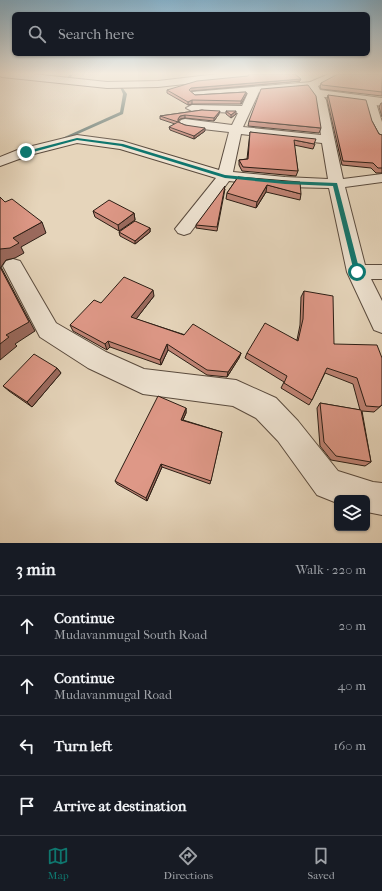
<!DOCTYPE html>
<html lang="en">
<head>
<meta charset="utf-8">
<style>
  :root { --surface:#171b24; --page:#242831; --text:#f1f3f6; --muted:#9ea1a6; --line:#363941; --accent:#0f766e }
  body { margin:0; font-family:"IM FELL French Canon",serif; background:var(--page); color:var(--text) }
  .controls { position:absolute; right:12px; bottom:12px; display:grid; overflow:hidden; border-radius:6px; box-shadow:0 1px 3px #0004 }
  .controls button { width:36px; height:36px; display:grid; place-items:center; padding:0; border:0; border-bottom:1px solid var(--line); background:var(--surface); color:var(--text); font:20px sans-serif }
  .stop { position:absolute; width:12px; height:12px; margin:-9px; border:3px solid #0f766e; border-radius:50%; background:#fff }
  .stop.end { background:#0f766e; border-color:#fff; box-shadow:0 1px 4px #0008 }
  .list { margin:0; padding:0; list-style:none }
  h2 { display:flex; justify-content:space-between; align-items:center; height:52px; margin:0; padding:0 16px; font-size:17px }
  h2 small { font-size:13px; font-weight:400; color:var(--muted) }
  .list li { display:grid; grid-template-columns:26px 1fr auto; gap:12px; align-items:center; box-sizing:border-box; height:60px; padding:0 16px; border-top:1px solid var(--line) }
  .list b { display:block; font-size:15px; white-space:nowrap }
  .list p { margin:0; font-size:13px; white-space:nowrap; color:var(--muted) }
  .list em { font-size:13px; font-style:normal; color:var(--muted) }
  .icon { flex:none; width:22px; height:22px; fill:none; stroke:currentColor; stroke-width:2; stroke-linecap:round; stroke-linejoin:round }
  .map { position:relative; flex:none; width:382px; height:543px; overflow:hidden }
  .search { position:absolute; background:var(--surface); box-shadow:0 1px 3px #0004; left:12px; right:12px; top:12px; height:44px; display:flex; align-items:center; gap:10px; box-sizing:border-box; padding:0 14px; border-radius:6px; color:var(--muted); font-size:15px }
  .sheet { height:292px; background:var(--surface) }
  nav { display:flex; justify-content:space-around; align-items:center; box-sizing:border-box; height:56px; border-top:1px solid var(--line); background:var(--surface); font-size:11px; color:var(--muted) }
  nav a { display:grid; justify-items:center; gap:2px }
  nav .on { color:var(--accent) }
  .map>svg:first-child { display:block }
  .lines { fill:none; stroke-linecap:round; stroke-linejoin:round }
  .stream { fill:#6b7b72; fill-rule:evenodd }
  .minor-casing { stroke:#5a4b3e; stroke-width:2 }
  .tertiary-casing { stroke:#5a4b3e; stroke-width:2 }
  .minor { fill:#efe4d3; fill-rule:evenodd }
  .tertiary { fill:#efe4d3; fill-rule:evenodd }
  .wall { fill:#bf8374; stroke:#2b1d14 }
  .shaded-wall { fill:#9b6a5e; stroke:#2b1d14 }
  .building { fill:#de9887; stroke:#2b1d14 }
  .route { fill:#0f766e }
</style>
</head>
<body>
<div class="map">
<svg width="382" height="543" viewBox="0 0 382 543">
  <rect width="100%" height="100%" fill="#e6d5bb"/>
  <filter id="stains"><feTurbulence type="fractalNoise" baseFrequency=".005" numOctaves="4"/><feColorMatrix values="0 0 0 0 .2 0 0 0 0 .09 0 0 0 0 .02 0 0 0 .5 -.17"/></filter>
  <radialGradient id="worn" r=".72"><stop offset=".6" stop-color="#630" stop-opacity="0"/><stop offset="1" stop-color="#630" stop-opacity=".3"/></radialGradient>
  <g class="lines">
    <!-- stream -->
    <g class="stream">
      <path d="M70,74h3l-4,6 -8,-2 1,-1 5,1z"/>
      <path d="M120,87h2l5,7 -4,20 -61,27h-2v-2l60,-27 3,-18z"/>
    </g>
    <defs>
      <g id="minor">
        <path d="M0,74h33l74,8 51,-1 60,-7h33l-4,3 -89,10 -51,1 -105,-11 -2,-1z"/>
        <path d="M312,82l3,1 2,2 -2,2 -56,5 -16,35 78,8 -5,-35 -5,-7 1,-2h8l6,9 17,79 39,-5v8l-37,5 20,78h17v14h-11l11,22v32l-8,-3 -27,-58 -18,-84 -44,-1 -56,-6 -39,52 -6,2 -6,-2 -3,-4 41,-51 -96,-29 -43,-6 -47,12 -30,11v-9l20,-8 57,-14 45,6 97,29 10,-38 -44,-5 -4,-1 -2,-3 2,-3 4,-1 47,6 6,-12 -46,-2 -6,-3 6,-3 50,1 6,-13 -53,4 -5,-3 1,-2zM241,134l81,9 6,36 -43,-2 -52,-5z"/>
        <path d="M370,97l5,3 7,22v17l-4,-1 -7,-13 -6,-25z"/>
        <path d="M13,259l7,2 36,62 50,29 38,17 92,11 40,18 22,23 40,50 35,11 9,1v32l-15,-3v-14h-30v5l-20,-8 -39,-54 -22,-23 -23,-12 -90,-12 -55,-26 -48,-31 -37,-71 3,-5z"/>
      </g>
      <path id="tertiary" d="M329,74h15l-26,12 2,4 62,8v8l-70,-11 -5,-10 1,-2z"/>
    </defs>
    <!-- minor casing -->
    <use href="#minor" class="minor-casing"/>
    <!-- tertiary casing -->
    <use href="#tertiary" class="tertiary-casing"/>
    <!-- minor -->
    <use href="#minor" class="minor"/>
    <!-- tertiary -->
    <use href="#tertiary" class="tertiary"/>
  </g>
  <!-- wall -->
  <g class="wall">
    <path d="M382,74v22l-61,-7 -1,-2 1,-4z"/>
    <path d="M300,81l-109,10h-1l5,4 51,-3v3l-5,9h-49l-4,1 -21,-12v-3z"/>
    <path d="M328,95l44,26 7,13 3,1v38h-6l-5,-5 -29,-3 -15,-66z"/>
    <path d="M381,103h1v14l-3,-10z"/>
    <path d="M202,110l17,4 -5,7 -29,-3 -5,1 -2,2v1l7,3 20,6 -11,8 -24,-9 -1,-3 6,-3 -15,-5v-3z"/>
    <path d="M226,111l10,3 -5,4 -5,-4z"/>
    <path d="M249,121l72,7 -2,5 -71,-7z"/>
    <path d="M250,132l65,12 -2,5 -19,-4 4,26 -2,5 -54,-5 -3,-6v-5l8,-1z"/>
    <path d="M238,177l63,17 -1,6 -34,-8 -10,16 -30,-9 1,-6z"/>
    <path d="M225,189l-8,42 -21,-3v-3z"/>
    <path d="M93,211l41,2 1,7 -16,11 -24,-14z"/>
    <path d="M150,228v4l-15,12 -15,-8 -1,-4z"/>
    <path d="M304,291l30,53 48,61 -8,7 -12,-1 9,51 -6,4 -34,-6 -11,-14 -3,-38 3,-5 40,7 -7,-26 -28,-11 -13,27 -3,5 -28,-17 3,-6 -39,-24 2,-5 50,-13 3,-15 1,-28z"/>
    <path d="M154,296l-18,23 105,34 -2,5 -12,19 -20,-2 -39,-25 -7,15 -51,-18 -3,3 -34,-19 -3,-6 31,-22z"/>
    <path d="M57,368l4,5 -29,34 -23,-16 -6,-5z"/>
    <path d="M186,408v5l-3,7 39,12 -12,52 -48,-17 -15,34 -30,-17 -2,-3z"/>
  </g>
  <!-- shaded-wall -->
  <g class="shaded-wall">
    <path d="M301,79l-1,2 -109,10 -2,2v-3l2,-2z"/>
    <path d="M246,92v3l-5,9v-3z"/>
    <path d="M192,100v4l-4,1v-3z"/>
    <path d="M220,111l-1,3 -5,7v-3z"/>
    <path d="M236,111v3l-5,4v-3z"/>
    <path d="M185,115v3l-5,1 -2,3v-3l2,-3z"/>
    <path d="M205,128v3l-11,8v-3z"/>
    <path d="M267,185l-1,7 -10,16 1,-6z"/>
    <path d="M134,213l1,7 -16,11 -1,-6z"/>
    <path d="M42,222l4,11 -25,14 3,6 -9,5 -9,2 -5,7 34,64 -20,13 2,2 -17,14v-16l6,-9 -6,-68v-18l13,-11z"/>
    <path d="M150,228v4l-15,12v-3z"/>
    <path d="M153,290l1,6 -21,27 -2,-6z"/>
    <path d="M108,341l2,6 -3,3 -2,-6z"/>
    <path d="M167,344l1,6 -7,15 -1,-5z"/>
    <path d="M241,353l-2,5 -12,19 1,-5z"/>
    <path d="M57,368l4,5 -29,34 -5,-5z"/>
    <path d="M186,408v5l-5,11v-4z"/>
    <path d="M161,464l1,3 -15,34 -1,-3z"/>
  </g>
  <!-- building -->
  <g class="building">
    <path d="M249,74h46l6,5 -110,9 -2,2 6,5 51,-3 -5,9 -49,-1 -4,2 -21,-12 30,-9 51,-5z"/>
    <path d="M338,74h44v18l-60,-7 -1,-2z"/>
    <path d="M308,85l8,11 5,32 -72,-7 12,-32z"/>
    <path d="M328,95l38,5 6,21 7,13 3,1v33h-4l-5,-5 -30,-2z"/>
    <path d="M202,110l18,1 -6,7 -29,-3 -5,1 -2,3v3l-18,-6z"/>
    <path d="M226,111h10l-5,4z"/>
    <path d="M178,122l7,3 20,3 -11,8 -25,-9z"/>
    <path d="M250,132l66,7 -2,5 -20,-4 4,31 -55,-4 -4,-7 9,-1z"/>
    <path d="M238,177l62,5 1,12 -34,-9 -10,17 -30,-9z"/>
    <path d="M225,186l-8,41 -21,-2z"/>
    <path d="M0,197l5,5 7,-3 30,23 -29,16 6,5 -9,5 -10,1z"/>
    <path d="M109,200l25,13 -16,12 -25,-14z"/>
    <path d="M135,221l15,7 -15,13 -16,-9z"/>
    <path d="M0,267l29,55 -23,13 3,2 -9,7z"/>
    <path d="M124,277l29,13 -22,27 53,18 9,-11 48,29 -13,19 -21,-2 -40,-26 -7,16 -52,-19 -3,3 -35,-19 24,-25 7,3z"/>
    <path d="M304,291l29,5 1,48 43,1 5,13v47l-3,2 -13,-1 -9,-28 -30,-10 -15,32 -28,-17 3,-7 -40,-23 18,-30 33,18 5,-22z"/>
    <path d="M34,354l23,14 -30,34 -24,-16z"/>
    <path d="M158,396l28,12 -5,12 41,12 -11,49 -50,-17 -15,34 -31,-17z"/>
    <path d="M320,403l41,7 10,52 -35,-6 -12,-14z"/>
  </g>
  <!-- sky -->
  <linearGradient id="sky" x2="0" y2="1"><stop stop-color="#87b6d2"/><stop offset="0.49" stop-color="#f4ece0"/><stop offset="1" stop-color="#f4ece0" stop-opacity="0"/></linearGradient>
  <rect width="382" height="150" fill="url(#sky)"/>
  <!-- route -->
  <path class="route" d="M77,138l46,6 102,31 60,6 52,2 23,89 -3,3 -3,-3 -21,-86 -48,-2 -60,-6 -104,-32 -44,-6 -51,14 -3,-2z"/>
  <rect width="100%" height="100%" filter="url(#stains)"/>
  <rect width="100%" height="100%" fill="url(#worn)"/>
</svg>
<div class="controls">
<button><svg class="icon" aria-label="layers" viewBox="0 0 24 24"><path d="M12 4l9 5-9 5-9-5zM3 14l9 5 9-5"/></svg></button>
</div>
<div class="stop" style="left:357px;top:272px"></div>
<div class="stop end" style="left:26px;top:152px"></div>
<div class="search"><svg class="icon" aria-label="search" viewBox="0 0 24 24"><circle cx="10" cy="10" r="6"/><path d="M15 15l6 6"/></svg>Search here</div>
</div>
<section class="sheet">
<h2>3 min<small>Walk · 220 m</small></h2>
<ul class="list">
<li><svg class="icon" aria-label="ahead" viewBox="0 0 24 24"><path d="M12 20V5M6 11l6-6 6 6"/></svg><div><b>Continue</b><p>Mudavanmugal South Road</p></div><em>20 m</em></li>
<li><svg class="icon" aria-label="ahead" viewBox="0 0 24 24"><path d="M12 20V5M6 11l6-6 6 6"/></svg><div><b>Continue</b><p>Mudavanmugal Road</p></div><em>40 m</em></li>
<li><svg class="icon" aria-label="left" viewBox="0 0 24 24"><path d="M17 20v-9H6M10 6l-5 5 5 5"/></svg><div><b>Turn left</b></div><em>160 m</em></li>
<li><svg class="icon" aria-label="arrive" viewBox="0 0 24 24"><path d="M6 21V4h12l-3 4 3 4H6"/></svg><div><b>Arrive at destination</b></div></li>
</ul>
</section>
<nav>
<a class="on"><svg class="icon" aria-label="map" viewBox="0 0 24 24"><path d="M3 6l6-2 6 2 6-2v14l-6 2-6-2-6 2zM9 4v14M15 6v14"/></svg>Map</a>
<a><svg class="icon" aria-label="directions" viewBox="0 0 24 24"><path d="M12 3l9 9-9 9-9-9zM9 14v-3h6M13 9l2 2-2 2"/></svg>Directions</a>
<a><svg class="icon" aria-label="saved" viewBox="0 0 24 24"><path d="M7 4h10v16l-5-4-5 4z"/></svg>Saved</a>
</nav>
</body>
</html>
